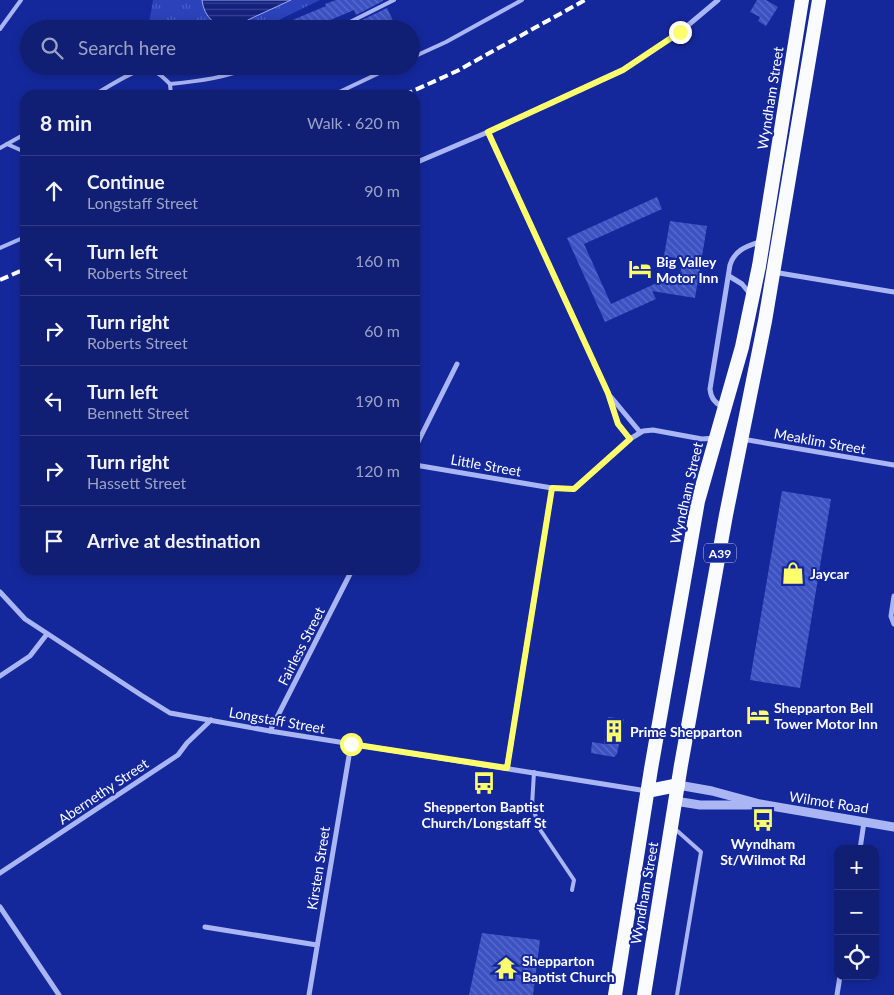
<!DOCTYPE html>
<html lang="en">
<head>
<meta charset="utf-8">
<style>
  :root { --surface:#101e74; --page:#192779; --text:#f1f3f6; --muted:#9ca2c5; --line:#303c86 }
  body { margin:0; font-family:Lato,sans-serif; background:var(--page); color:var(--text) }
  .controls { position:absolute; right:15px; bottom:15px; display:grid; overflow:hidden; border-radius:10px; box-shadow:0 2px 8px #0003 }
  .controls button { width:45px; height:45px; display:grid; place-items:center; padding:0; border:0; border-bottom:1px solid var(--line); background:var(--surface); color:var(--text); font:25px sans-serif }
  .stop { position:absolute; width:15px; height:15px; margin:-11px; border:4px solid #feff6c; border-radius:50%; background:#fff }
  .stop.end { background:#feff6c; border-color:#fff; box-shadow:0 1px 5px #0008 }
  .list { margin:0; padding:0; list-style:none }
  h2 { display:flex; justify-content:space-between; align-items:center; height:65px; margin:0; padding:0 20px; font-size:21px }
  h2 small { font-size:16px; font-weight:400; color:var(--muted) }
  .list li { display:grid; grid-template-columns:32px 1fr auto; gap:15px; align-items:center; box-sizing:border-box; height:70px; padding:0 20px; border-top:1px solid var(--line) }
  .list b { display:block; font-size:19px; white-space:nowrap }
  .list p { margin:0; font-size:16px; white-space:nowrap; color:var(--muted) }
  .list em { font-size:16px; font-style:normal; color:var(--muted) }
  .icon { flex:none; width:28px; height:28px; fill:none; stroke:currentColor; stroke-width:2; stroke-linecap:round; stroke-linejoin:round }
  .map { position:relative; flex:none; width:894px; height:995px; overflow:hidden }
  .search { position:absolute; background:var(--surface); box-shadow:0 2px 8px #0003; left:20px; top:20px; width:400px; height:55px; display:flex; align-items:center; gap:12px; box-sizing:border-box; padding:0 18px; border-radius:28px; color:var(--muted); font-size:19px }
  .panel { position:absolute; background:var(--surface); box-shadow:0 2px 8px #0003; left:20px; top:90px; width:400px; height:485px; border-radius:15px }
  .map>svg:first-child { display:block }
  .park { fill:url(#park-tufts) }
  .water { fill:url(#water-rules); stroke:#9cacf6 }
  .building { fill:url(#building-back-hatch) }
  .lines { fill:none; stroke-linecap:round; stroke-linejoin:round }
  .service { stroke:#aab6f3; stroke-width:4 }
  .minor { stroke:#aab6f3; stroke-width:5 }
  .tertiary { stroke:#aab6f3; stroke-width:9 }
  .trunk { stroke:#fafbff; stroke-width:14 }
  .rail { stroke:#fff; stroke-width:4; stroke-dasharray:9 4; stroke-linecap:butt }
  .route { stroke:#feff6c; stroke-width:6 }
  .labels { text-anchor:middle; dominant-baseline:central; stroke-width:4; stroke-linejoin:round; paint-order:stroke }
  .shield { fill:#15289b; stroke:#b9bee1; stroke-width:1 }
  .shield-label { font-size:12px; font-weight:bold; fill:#fff }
  .street-label { font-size:14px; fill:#fff; stroke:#15289b }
  .poi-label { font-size:14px; font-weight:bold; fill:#fff; stroke:#15289b; text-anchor:start }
</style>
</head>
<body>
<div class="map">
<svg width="894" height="995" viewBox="0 0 894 995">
  <defs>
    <pattern id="park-tufts" width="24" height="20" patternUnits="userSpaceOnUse" patternTransform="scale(1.25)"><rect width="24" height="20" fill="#2b42bb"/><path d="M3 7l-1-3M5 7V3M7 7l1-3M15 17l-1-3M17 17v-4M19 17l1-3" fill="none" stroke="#4b5ec5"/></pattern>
    <pattern id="water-rules" width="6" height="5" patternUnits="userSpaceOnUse" patternTransform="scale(1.25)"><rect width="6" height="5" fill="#14227d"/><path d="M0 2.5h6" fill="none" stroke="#374390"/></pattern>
    <pattern id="building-back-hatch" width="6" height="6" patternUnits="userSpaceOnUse" patternTransform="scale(1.25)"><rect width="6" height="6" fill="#3d52c2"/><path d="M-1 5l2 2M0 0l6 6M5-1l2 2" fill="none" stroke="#5a6ccb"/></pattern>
  </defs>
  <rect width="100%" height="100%" fill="#15289b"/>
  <!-- park -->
  <path class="park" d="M153,0h49l1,8 33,17 55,-25h29l-60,29h-112z"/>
  <!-- water -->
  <path class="water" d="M202,0h89c-13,6 -26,12 -39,18 -6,3 -12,6 -18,8 -18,3 -30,-9 -32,-26z"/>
  <!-- building -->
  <g class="building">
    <path d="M336,0h47v1l-27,14 -2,-5 -26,11v2l-16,6h-41l55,-23 -1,-2z"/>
    <path d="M757,0h9l12,7 -12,19 -8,-5 2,-4 -10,-5z"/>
    <path d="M387,8l8,17 -8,4h-23l-4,-8z"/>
    <path d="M657,197l5,12 -78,35 27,60 50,-23v-4l18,3 4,-21 -19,-3 6,-35 37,5 -12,72 -43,-7 4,8 -51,23 -38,-84z"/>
    <path d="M782,491l49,8 -31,189 -50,-8z"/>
    <path d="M608,717l16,2 -7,35 -3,3 -23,-4 1,-11 12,2z"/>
    <path d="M482,933l58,7 -7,55h-64z"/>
  </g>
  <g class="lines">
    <!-- service -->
    <g class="service">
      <path d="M0,29l21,-29"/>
      <path d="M336,29l58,-29"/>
      <path d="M411,58l35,-16 76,-42"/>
      <path d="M170,84l1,11"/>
      <path d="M94,95c11,-6 42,-27 53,-26 9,1 17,9 23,15 29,-3 56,-6 83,-18"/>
      <path d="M333,95l61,-29"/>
      <path d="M7,144l18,8"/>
      <path d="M0,148l25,-14"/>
      <path d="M0,248l25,-11"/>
      <path d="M534,772l-2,34 9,25 33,49 -2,10"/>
      <path d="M674,828l27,24 -24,143"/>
    </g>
    <!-- minor -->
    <g class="minor">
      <path d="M488,132l120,261 10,31 12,15"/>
      <path d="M415,163l73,-31 135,-62 57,-38 38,-32"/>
      <path d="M773,272l121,20"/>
      <path d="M729,276l13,8 9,11"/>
      <path d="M611,397l29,35"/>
      <path d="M722,407c-7,-5 -11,-8 -12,-18l20,-124c5,-16 18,-19 32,-24"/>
      <path d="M742,439l152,26"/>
      <path d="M415,448l42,-84"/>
      <path d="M415,465l137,23"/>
      <path d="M0,592l25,27 116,76 29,18 100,18 377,60"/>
      <path d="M894,596l-3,20 3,8"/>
      <path d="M0,676l30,-20 17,-22"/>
      <path d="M270,731l82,-161"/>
      <path d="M507,768l45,-280 22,1 56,-50 13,-8 10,-1 49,9 13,-1"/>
      <path d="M860,849l4,-27"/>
      <path d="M0,873l178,-118 9,-12 24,-23"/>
      <path d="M0,907l59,88"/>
      <path d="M205,927l112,18"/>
      <path d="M309,995l42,-251"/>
      <path d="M837,995l3,-19"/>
    </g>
    <!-- tertiary -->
    <g class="tertiary">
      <path d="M678,785l34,6 48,13 134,23"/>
      <path d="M675,801l25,4h50"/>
    </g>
    <!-- trunk -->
    <g class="trunk">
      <path d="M648,791l30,-6"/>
      <path d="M615,995l36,-226 47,-268 44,-154 17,-81 43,-266"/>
      <path d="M644,995l37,-230 45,-250 39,-194 54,-321"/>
    </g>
    <!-- rail -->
    <g class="rail">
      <path d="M404,95l53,-24 128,-71"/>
      <path d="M0,280l25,-11"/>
    </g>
  </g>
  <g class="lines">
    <!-- route -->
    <path class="route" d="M351,744l156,24 45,-280 22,1 56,-50 -12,-15 -10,-31 -120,-261 135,-62 57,-38"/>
  </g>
  <!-- icons -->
  <defs>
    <symbol id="hotel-bare" viewBox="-9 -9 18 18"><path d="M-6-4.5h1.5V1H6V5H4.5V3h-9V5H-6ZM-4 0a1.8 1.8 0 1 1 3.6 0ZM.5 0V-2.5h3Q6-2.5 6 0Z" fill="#feff6c" stroke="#15289b" stroke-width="2.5" paint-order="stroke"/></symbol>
    <symbol id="shop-bare" viewBox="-9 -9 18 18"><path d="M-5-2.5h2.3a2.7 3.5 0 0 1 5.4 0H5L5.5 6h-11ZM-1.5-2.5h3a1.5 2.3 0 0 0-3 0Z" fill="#feff6c" stroke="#15289b" stroke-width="2.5" paint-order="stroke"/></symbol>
    <symbol id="building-bare" viewBox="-9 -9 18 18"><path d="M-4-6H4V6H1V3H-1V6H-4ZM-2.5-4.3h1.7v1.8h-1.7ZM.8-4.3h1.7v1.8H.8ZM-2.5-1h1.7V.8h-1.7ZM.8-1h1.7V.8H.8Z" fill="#feff6c" stroke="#15289b" stroke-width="2.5" paint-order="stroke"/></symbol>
    <symbol id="bus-bare" viewBox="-9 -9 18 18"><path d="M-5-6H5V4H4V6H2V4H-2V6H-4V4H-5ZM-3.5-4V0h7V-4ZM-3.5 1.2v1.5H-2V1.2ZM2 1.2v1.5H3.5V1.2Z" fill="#feff6c" stroke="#15289b" stroke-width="2.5" paint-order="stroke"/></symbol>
    <symbol id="temple-bare" viewBox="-9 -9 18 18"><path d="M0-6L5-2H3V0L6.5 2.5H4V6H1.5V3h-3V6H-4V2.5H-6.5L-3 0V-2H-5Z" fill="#feff6c" stroke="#15289b" stroke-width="2.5" paint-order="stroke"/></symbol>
  </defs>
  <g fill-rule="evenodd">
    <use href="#hotel-bare" x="624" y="253" width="32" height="32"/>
    <use href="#shop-bare" x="777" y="557" width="32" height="32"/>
    <use href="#hotel-bare" x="742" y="699" width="32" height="32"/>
    <use href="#building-bare" x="598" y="715" width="32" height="32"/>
    <use href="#bus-bare" x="468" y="767" width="32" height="32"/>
    <use href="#bus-bare" x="747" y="804" width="32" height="32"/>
    <use href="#temple-bare" x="490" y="952" width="32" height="32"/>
  </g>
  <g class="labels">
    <!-- shield labels -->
    <rect class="shield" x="704" y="543.5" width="32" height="19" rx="4"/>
    <g class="shield-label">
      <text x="720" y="553">A39</text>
    </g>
    <!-- street labels -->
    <g class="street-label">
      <text transform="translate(770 98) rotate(-81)">Wyndham Street</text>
      <text transform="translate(820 441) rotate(10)">Meaklim Street</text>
      <text transform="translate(486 465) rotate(10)">Little Street</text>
      <text transform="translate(686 493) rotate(-77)">Wyndham Street</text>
      <text transform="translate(301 646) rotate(-63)">Fairless Street</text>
      <text transform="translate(277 720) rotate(10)">Longstaff Street</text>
      <text transform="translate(103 791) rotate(-34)">Abernethy Street</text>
      <text transform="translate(829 802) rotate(9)">Wilmot Road</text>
      <text transform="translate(318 868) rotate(-81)">Kirsten Street</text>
      <text transform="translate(644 893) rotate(-80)">Wyndham Street</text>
    </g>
    <!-- poi labels -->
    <g class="poi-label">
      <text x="656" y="261">Big Valley<tspan x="656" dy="16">Motor Inn</tspan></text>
      <text x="810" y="573">Jaycar</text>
      <text x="774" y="707">Shepparton Bell<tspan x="774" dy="16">Tower Motor Inn</tspan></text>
      <text x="630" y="731">Prime Shepparton</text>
      <text x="484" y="806" text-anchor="middle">Shepperton Baptist<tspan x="484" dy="16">Church/Longstaff St</tspan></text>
      <text x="763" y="843" text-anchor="middle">Wyndham<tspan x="763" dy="16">St/Wilmot Rd</tspan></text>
      <text x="522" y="960">Shepparton<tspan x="522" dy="16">Baptist Church</tspan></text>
    </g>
  </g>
</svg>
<div class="controls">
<button>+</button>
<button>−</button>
<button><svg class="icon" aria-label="locate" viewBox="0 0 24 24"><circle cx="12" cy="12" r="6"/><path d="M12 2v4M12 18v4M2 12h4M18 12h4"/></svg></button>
</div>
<div class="stop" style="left:351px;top:744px"></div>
<div class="stop end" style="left:680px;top:32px"></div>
<div class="search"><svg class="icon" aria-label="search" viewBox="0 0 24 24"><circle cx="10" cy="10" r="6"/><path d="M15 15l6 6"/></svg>Search here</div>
<section class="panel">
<h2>8 min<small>Walk · 620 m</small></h2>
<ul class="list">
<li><svg class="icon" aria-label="ahead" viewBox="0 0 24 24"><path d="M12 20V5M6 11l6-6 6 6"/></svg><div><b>Continue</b><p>Longstaff Street</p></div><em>90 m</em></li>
<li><svg class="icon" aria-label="left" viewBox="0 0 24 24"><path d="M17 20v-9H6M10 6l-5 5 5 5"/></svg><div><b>Turn left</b><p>Roberts Street</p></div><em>160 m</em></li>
<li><svg class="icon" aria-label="right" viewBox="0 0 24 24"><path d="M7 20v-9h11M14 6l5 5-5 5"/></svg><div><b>Turn right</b><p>Roberts Street</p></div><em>60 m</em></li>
<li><svg class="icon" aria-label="left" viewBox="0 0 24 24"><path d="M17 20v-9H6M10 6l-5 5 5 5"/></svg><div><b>Turn left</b><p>Bennett Street</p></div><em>190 m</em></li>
<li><svg class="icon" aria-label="right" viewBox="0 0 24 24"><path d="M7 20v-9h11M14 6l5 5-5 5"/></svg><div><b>Turn right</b><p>Hassett Street</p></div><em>120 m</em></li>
<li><svg class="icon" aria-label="arrive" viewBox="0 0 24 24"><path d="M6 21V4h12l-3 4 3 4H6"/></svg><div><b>Arrive at destination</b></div></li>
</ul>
</section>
</div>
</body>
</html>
